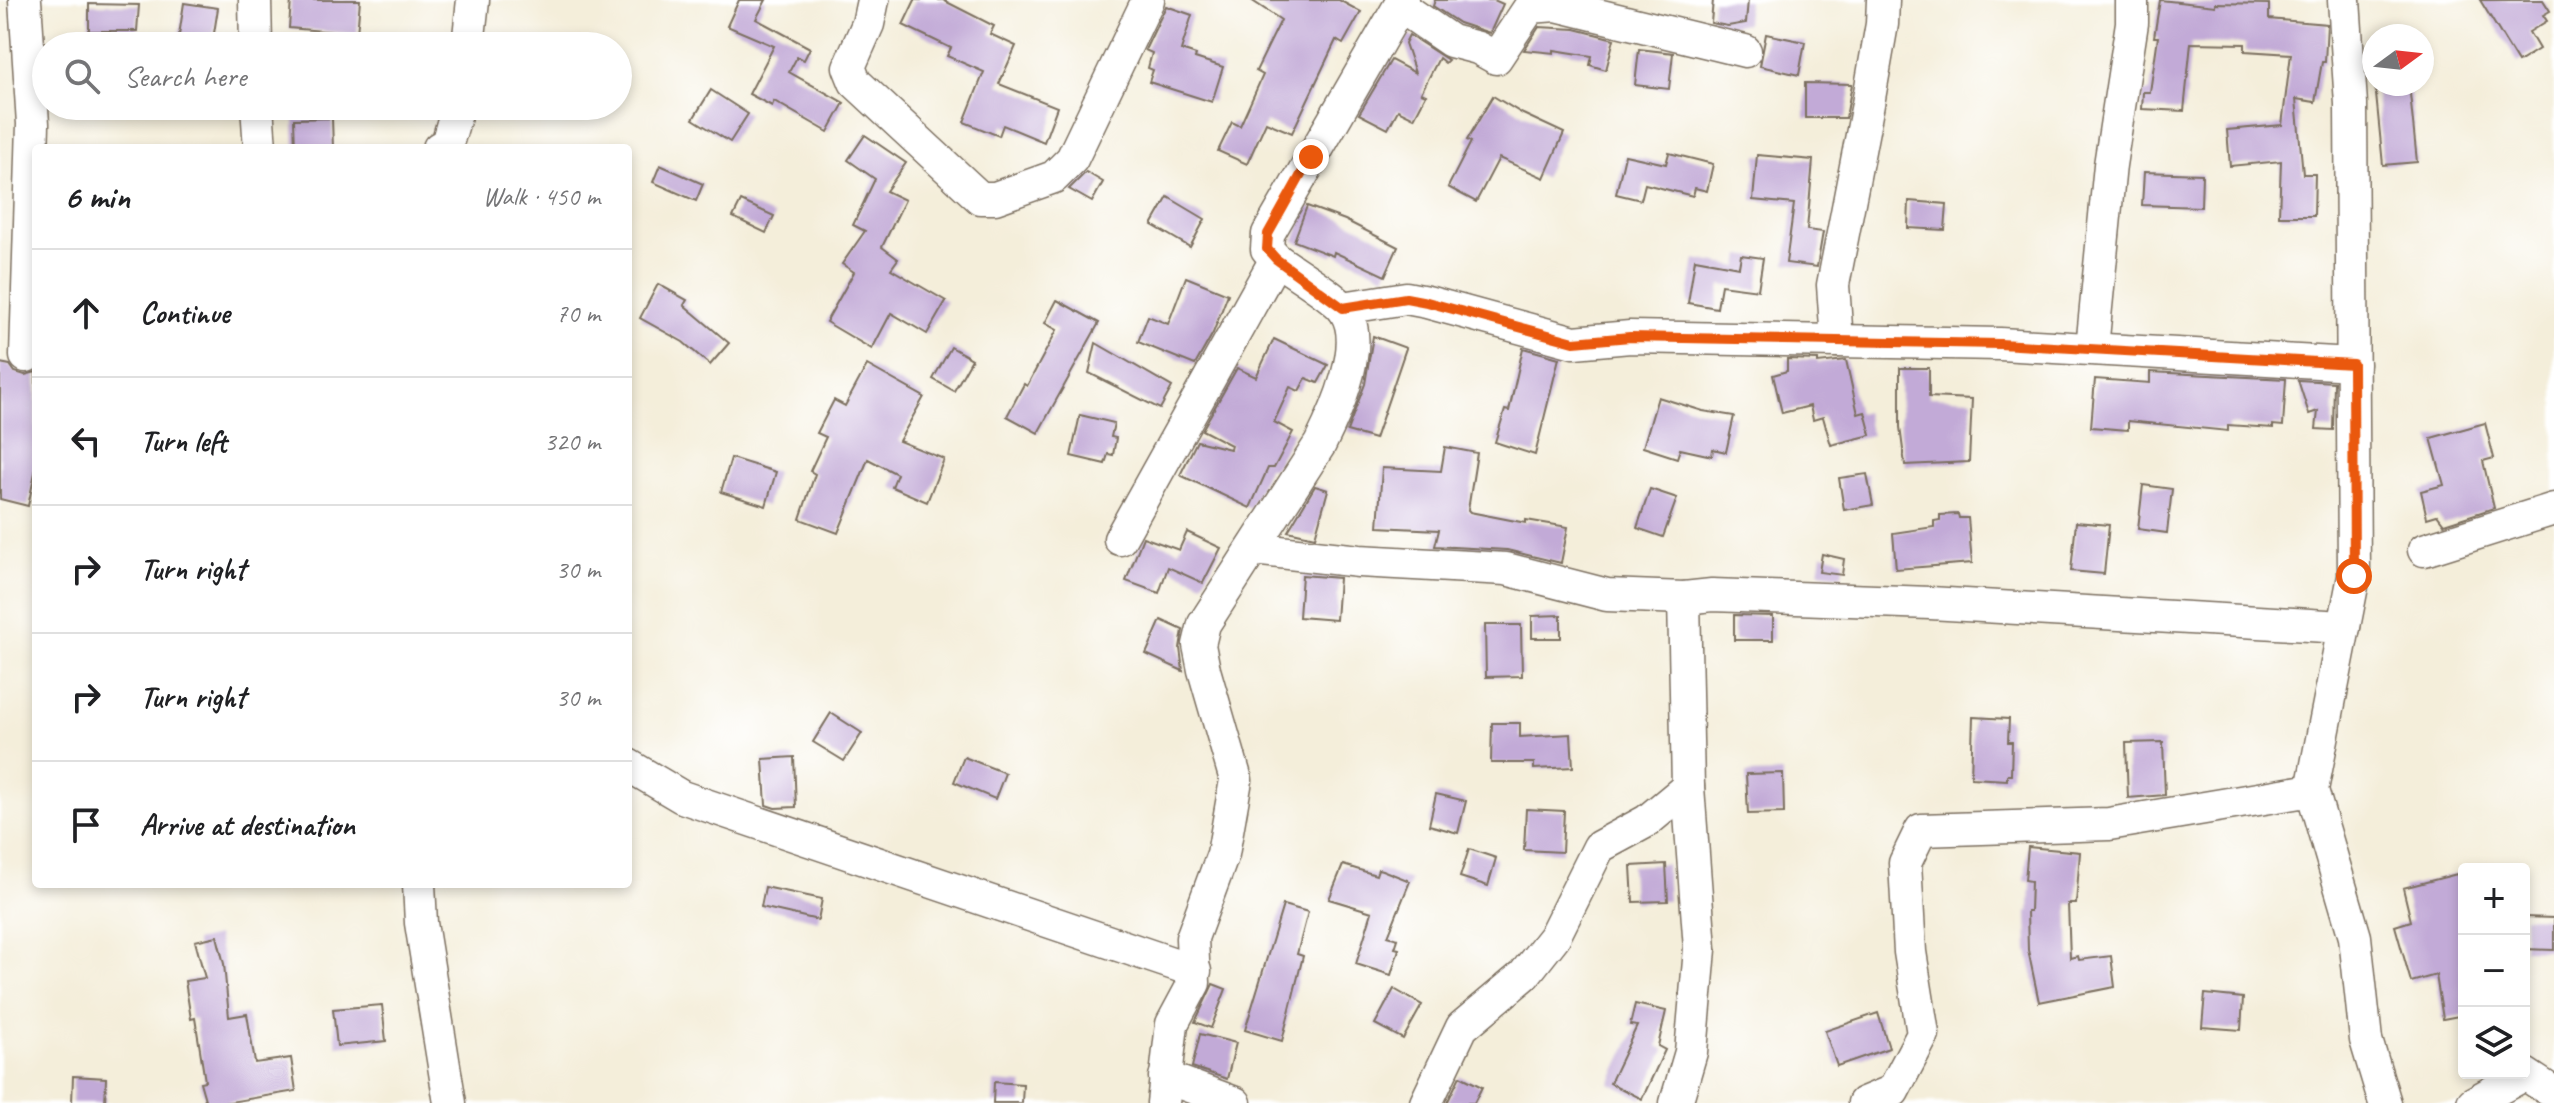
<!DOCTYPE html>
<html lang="en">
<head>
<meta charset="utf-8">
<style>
  :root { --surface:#fff; --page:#f6f6f6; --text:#202124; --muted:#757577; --line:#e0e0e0 }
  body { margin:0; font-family:Caveat,sans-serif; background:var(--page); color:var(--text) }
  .controls { position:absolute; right:24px; bottom:24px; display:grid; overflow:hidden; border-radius:8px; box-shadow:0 4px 12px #0003 }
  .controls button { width:72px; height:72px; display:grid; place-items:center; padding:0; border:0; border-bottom:2px solid var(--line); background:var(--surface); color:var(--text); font:40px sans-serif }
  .compass { position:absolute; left:2362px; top:24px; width:72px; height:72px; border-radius:50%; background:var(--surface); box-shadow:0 4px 12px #0003; rotate:75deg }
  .stop { position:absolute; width:24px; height:24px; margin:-18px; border:6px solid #ea580c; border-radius:50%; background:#fff }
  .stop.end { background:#ea580c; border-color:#fff; box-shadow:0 2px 8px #0008 }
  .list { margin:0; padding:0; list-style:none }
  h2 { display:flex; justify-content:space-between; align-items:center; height:104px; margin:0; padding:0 32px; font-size:34px }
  h2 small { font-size:26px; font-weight:400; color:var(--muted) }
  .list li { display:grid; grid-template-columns:52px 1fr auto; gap:24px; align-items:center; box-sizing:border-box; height:128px; padding:0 32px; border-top:2px solid var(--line) }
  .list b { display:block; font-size:30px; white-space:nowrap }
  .list em { font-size:26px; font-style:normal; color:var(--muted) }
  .icon { flex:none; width:44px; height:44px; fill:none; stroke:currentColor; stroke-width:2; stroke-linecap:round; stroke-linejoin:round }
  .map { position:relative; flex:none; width:2554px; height:1103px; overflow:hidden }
  .search { position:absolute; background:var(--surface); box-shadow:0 4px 12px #0003; left:32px; top:32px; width:600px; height:88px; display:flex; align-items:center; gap:20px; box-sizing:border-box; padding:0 28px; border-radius:44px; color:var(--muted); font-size:30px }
  .panel { position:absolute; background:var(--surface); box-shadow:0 4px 12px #0003; left:32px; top:144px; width:600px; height:744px; border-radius:8px }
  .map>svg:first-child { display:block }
  .building { fill:#c2aad7 }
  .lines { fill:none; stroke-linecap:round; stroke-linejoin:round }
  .minor-casing { stroke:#7c6f60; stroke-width:35 }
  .minor { stroke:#fff; stroke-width:32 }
  .route { stroke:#ea580c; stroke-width:10 }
</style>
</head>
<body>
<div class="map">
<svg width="2554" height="1103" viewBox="0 0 2554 1103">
  <rect width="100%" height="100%" fill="#fff"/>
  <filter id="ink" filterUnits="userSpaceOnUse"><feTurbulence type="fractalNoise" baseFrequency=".0125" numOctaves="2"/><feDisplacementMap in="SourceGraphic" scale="16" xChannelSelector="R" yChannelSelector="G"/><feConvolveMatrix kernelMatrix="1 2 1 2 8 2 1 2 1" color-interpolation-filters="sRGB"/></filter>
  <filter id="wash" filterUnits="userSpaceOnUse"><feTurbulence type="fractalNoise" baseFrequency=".006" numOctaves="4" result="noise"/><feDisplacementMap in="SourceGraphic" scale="32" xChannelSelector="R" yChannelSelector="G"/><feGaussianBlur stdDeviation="1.8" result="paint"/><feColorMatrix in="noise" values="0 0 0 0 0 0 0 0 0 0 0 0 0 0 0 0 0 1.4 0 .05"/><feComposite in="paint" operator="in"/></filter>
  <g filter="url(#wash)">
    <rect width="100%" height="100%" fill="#f4eeda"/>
    <g id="blocks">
      <!-- building -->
      <g class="building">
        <path d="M291,0h69l-3,34 -68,-6z"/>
        <path d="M739,0h27l-10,19 54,29 -6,12 -7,-3 -8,15 55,31 -16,29 -54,-31 -2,5 -23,-12 25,-48 -47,-20z"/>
        <path d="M915,0h28l51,26 -4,8 26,12 -17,38 58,23 -13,35 -41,-17 -4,11 -35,-14 20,-50 -37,-16 4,-8 -48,-23z"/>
        <path d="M1251,0h88l22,12 -18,32 -7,-4 -44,93 -26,-11 -19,42 -29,-13 14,-29 8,4 23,-51 -7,-4 25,-51z"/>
        <path d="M1435,0h59l9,4 -13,29 -31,-10 -26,-17z"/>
        <path d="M1713,0h35l-2,23 -18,3 -17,-3z"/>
        <path d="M2160,0l55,6v-3l54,1v15l58,5 -2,38h-3l-7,40 -19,-3 7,75h12l-1,42h-35l2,-55 -51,5 -3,-36 55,-5 9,-71 -46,-3v-7l-54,-1 -7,68 -42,-2 1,-17h7l8,-55h-4z"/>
        <path d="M2480,0h63l7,11 -7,4 4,6 -18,11 10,17 -21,13z"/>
        <path d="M184,3l34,5 -6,38 -34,-4z"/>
        <path d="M89,4l50,1 -2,26h-48z"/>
        <path d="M1166,6l26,9 -11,35 15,5 -1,3 28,9 -11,35 -63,-20 4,-12 -5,-2 4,-15 -7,-3z"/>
        <path d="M1539,27l36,2 39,10 -8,31 -16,-5 2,-9 -38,-6v3l-30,-3z"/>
        <path d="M1766,34l39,8 -6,33 -39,-9z"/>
        <path d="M1409,35l39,25 -3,3 -6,-5 -18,35 5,2 -12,23 -16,-8 -10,19 -29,-15 32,-54 24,13 -10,-30z"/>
        <path d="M1639,49l34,4 -4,36 -34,-4z"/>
        <path d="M1805,83l47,1 -6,34h-41z"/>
        <path d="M2375,84h34l8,78 -34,3z"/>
        <path d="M711,90l37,24 -18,28 -37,-23z"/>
        <path d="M1493,96l30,18 41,19 -20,45 -45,-20 -23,44 -28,-15 23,-45 -4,-2z"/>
        <path d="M332,118l1,30h-38l-1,-29z"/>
        <path d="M865,135l41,28 -20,28 19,9 -23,47 16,12 -7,10 55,32 -19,33 -36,-21 -19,36 -46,-27 28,-50 -12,-8 23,-33 -12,-6 22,-46 -27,-19z"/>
        <path d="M1669,153l44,11 -6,27 -12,-3 -2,8 -48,-12 -4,16 -25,-6 9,-39 41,9z"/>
        <path d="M1757,155l56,5 -6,70 16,2 -6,35 -31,-4 8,-59 -41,-4z"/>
        <path d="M660,165l43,19 -7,17 -43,-19z"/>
        <path d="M1086,172l17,10 -11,20 -23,-13z"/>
        <path d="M2144,172l58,2 -1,33 -59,-2z"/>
        <path d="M1168,197l37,22 -15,28 -38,-22z"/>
        <path d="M741,201l33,15 -8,17 -33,-16z"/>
        <path d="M1909,201l38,3 -2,26 -37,-2z"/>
        <path d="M1307,206l38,14 53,27 -13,29 -51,-24 -1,4 -39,-15z"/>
        <path d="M1741,255l22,3 -5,32 -37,-5 -4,23 -29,-5 7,-44 44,8z"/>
        <path d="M1186,277l42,17 -15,39 -18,32 -57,-23 10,-26 20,8z"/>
        <path d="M658,284l29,16 -3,5 45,38 -19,22 -27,-23 -43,-24z"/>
        <path d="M1057,300l42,23 -61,110 -31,-17 17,-32 3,2 30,-56 -12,-7z"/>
        <path d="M1373,336l33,12 -31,91 -28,-8 18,-47z"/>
        <path d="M1274,339l54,26 -10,18 -12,-5 -7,13 -9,-4 -16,35 19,10 -19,36h-6l-18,40 -70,-33 17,-34 33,8 1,-4 -29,-15 35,-62 19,9z"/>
        <path d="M1096,343l76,44 -12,22 -71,-36z"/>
        <path d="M951,347l21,12 -18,32 -21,-12z"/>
        <path d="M1523,348l36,10 -24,97 -40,-13 10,-32 4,1z"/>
        <path d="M1787,359l31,1v3l28,-3 12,54 7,-2 6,23 -40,10 -8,-28 -10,3 -3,-14 -28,7 -9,-38 14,-4z"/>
        <path d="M0,363l10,2 5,7 10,3 11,-3v96l-8,38 -28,-7z"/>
        <path d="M867,365l57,32 -25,44 45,18 -17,43 -35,-15 5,-13 -29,-15 -30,74 -38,-14 15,-45 -5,-3 16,-34 -9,-4 17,-33 11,6z"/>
        <path d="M1900,368h29v29l43,2 -3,63 -64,3 -5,-38z"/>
        <path d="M2150,372l136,7 -3,47 -10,-1v3l-45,-3v6l-100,-10v9l-37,-3 4,-48 55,4z"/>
        <path d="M2298,380l36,2 -1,48 -17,-1 2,-18 -9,3z"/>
        <path d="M1658,397l45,14 31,5 -8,36 -13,-3 -1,7 -32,-7 -3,9 -34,-11z"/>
        <path d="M1080,415l34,8 -3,14 5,1 -3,17 -5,-1 -3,10 -34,-8z"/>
        <path d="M2485,423l9,35 -11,3 11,47 -50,16 -7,-9 -10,3 -6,-27 23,-6 -13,-47z"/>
        <path d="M1445,447l32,6 -9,57 2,2 56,11v-3l42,7 -7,36 -54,-13 -72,-4 4,-16 -61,-3 4,-59 59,3z"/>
        <path d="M731,458l45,14 -10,34 -45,-14z"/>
        <path d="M1867,474l6,31 -29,5 -5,-32z"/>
        <path d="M2143,485l29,4 -5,44 -29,-4z"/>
        <path d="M1315,486l13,4 -13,47 -27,-6z"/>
        <path d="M1650,489l27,9 -14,39 -26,-9z"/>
        <path d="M1958,514l1,4h9l4,45 -76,6 -3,-36 41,-6v-6l6,-1v-5z"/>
        <path d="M2076,522l33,3 -5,49 -33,-3z"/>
        <path d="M1187,532l34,16 -18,35 -35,-16 -9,26 -33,-12 17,-44 36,13z"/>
        <path d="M1822,554l22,5 -2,16 -23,-3z"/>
        <path d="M1302,575l37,3 -3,42 -37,-3z"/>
        <path d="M1561,615v23h-29v-22z"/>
        <path d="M1734,615l39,1v24h-39z"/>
        <path d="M1161,620l22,10 -3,18 3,23 -37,-17z"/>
        <path d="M1485,625h36l1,51 -36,1z"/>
        <path d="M831,713l31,20 -18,28 -31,-19z"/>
        <path d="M1973,717l36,2 -1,23h4l-1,33h-4v5l-36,-2z"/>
        <path d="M1492,723h28v14l51,-3 2,33 -39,2v-6h-43z"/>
        <path d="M2163,742l2,53 -37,3 -2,-55z"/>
        <path d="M794,757l2,50 -21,1 -9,-3 -3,-46z"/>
        <path d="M964,757l41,16 -10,26 -41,-17z"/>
        <path d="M1783,773l1,40 -36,1 -2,-40z"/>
        <path d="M1436,794l30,7 -8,32 -29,-8z"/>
        <path d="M1526,809l38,2 -2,41 -38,-2z"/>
        <path d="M2028,847l52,5 -4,52h-8l2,54 8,-2 1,4 32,-4 4,31 -76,15 -11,-52 -1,-39h3l1,-30 -6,-1z"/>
        <path d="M1469,849l27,9 -8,28 -28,-9z"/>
        <path d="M1666,864l2,37 -35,1 -2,-36z"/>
        <path d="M1343,865l33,10 2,-6 4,1 28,11 -22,55 10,3 -3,9 4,1 -8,26 -35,-11 16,-52 -43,-13z"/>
        <path d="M2457,874l7,26v115l-21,4 -7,-44 -25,7 -16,-56 16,-5 -8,-33z"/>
        <path d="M765,887l57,12 -4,21 -57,-13z"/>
        <path d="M1283,905l25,7 -11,42 6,2 -21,85 -37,-11z"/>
        <path d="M2524,917l30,1v32l-30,-1z"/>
        <path d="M217,936l7,28 5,53 18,-3 8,49 36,-5 5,33 -72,12h-18l-6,-21 5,-1 -10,-63 -4,1 -6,-38 20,-3 -10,-37z"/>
        <path d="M1213,984l13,5 -15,39 -16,-6z"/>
        <path d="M1394,989l28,16 -19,34 -28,-15z"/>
        <path d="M2205,994l38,4 -2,32 -39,-3z"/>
        <path d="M1635,1004l31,7 -8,35 7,4 -23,49 -32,-16 27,-57 -7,-1z"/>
        <path d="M382,1005l4,36 -49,5 -4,-37z"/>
        <path d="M1878,1013l11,35 -52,18 -12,-35z"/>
        <path d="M1200,1034l36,9 -9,36 -35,-12z"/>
        <path d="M73,1076l33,2 -1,25h-33z"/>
        <path d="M1460,1076l22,11 -8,16h-27z"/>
        <path d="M994,1082l29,2 -1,19h-29z"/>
      </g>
    </g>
  </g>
  <g filter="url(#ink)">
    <use href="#blocks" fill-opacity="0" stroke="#7c6f60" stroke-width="2"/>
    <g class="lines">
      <defs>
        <g id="minor">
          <path d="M25,0l8,124 -7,232"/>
          <path d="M255,0l1,46"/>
          <path d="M873,0l-5,24 -19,43 6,15 125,116h15l59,-21 18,-18 76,-159"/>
          <path d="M2344,0l7,104 3,472 -42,214 43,147 11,103 19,63"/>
          <path d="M1400,6l51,35 27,7 18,10 34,-51 26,-2 189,46"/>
          <path d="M468,46l5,-46"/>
          <path d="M257,106l3,42"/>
          <path d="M439,148l8,-4 11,-38"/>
          <path d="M1343,308l63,-10 21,4 147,40 56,-5 370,7 353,20"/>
          <path d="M1837,341l-4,-56 35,-181 14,-80 1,-24"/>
          <path d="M2092,348l18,-183 22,-142v-23"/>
          <path d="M1120,539l156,-280"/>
          <path d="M1253,549l106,12 147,8 101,26 77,3 28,-3 218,8 414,24"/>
          <path d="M2424,550l130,-41"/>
          <path d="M628,765l54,32 513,174"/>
          <path d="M419,884l2,39 29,180"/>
          <path d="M1165,1077l70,26"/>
          <path d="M1163,1103l9,-79 22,-41 -2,-45 31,-84 13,-74 -32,-110 -5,-25 5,-21 116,-180c16,-32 47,-100 25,-133 -10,-15 -53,-40 -69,-52l-9,-10 1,-15 135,-234"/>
          <path d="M1426,1103l36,-76 62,-52 30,-38 45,-90 48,-26 41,-34"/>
          <path d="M1676,1103l15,-51 9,-103 -12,-162 -4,-189"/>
          <path d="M1864,1103l29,-12 30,-57 -13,-82 -5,-89 16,-33 188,-6 203,-34"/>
          <path d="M2473,1103l52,-29 29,19"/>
        </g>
      </defs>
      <!-- minor casing -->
      <use href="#minor" class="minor-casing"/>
      <!-- minor -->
      <use href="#minor" class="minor"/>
    </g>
  </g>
  <g class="lines" filter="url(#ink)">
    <!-- route -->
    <path class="route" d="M1311,157l-43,77 -1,15 9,10 67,49 63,-10 21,4 147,40 56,-5 370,7 353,20 1,212"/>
  </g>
</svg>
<div class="controls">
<button>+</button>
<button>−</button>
<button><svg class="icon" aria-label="layers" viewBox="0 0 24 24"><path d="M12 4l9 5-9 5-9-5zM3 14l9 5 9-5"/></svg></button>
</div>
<svg class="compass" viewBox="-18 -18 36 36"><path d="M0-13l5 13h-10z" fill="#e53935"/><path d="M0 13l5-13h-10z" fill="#757577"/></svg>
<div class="stop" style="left:2354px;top:576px"></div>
<div class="stop end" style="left:1311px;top:157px"></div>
<div class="search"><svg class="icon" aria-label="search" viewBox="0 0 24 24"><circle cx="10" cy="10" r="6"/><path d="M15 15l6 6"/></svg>Search here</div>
<section class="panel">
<h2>6 min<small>Walk · 450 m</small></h2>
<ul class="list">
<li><svg class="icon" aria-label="ahead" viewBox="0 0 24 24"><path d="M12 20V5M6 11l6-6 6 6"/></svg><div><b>Continue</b></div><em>70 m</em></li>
<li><svg class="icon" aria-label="left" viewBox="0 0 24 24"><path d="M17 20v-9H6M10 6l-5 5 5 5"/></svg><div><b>Turn left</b></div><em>320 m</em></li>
<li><svg class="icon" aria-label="right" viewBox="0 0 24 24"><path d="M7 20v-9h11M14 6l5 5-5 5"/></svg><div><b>Turn right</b></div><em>30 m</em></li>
<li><svg class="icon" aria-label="right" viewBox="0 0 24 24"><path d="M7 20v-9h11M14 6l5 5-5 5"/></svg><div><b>Turn right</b></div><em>30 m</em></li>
<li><svg class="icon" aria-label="arrive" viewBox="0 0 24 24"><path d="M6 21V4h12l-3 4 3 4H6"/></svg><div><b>Arrive at destination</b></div></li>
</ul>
</section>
</div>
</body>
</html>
